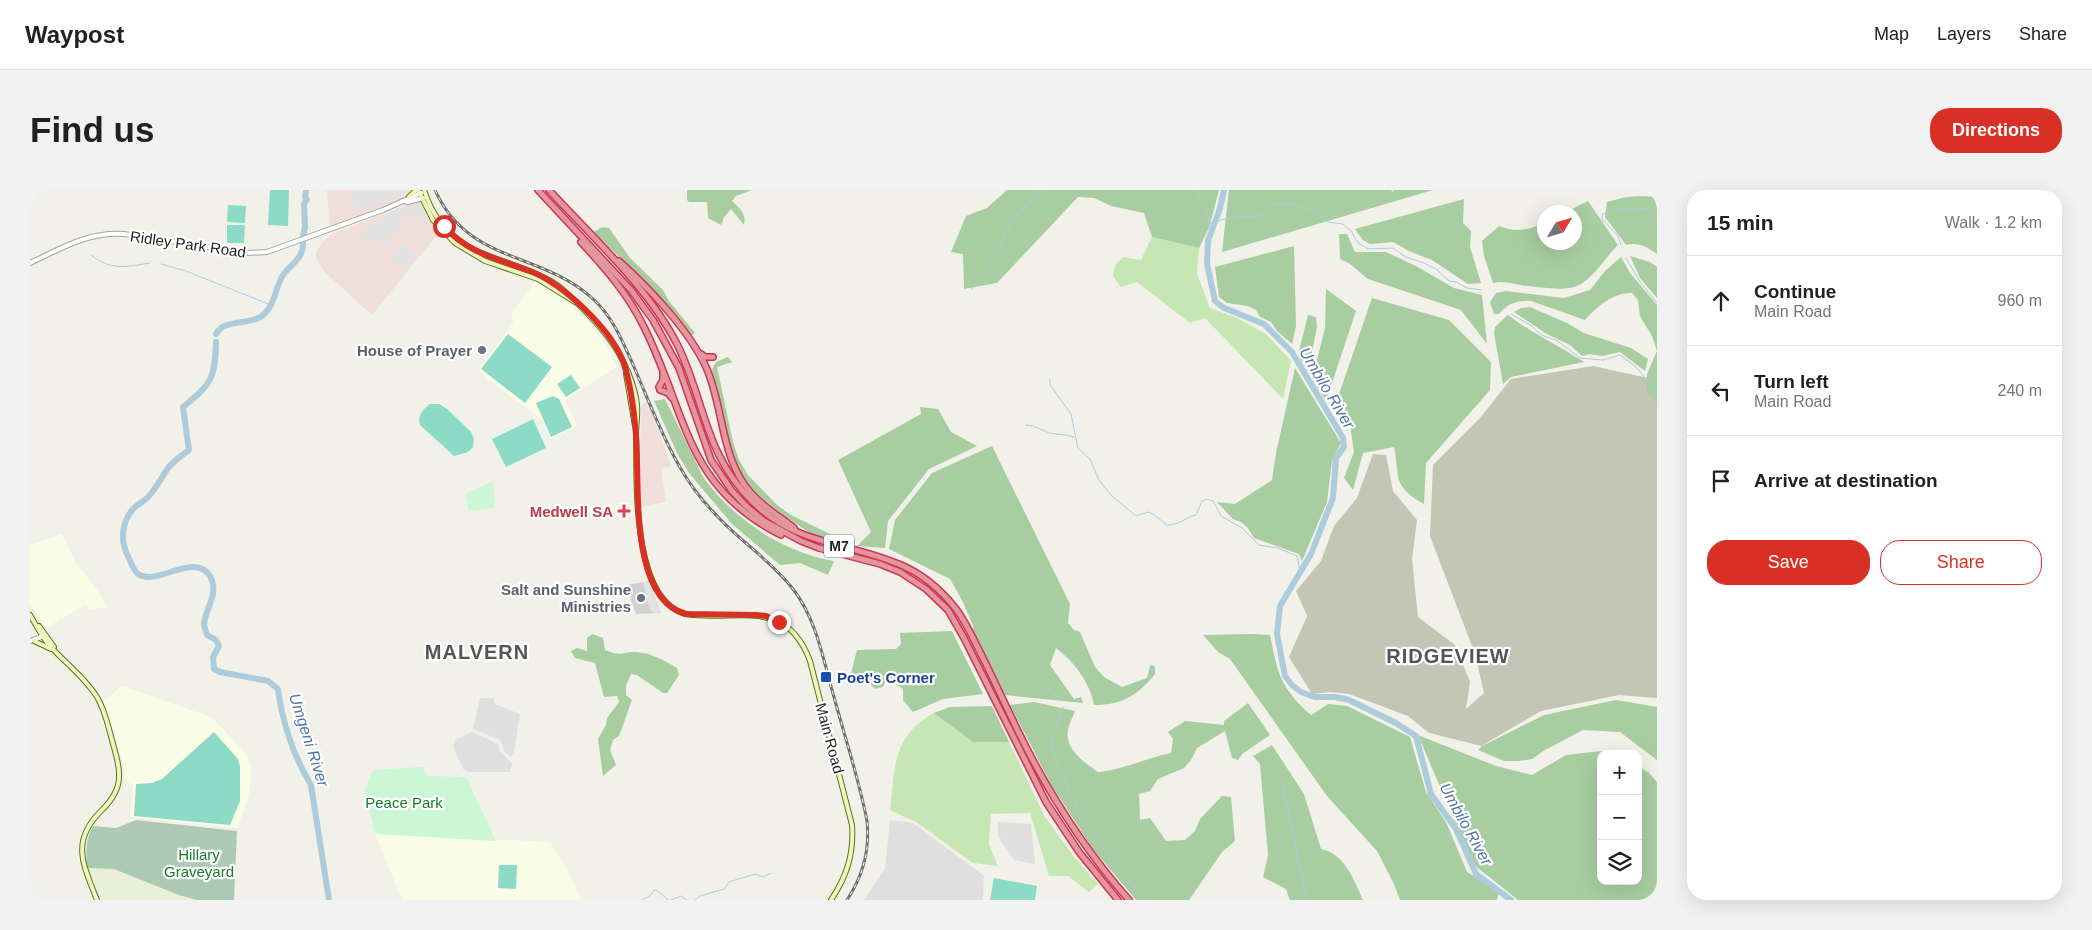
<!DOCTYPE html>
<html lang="en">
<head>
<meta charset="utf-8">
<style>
  :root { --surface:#fff; --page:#f2f2f2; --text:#202124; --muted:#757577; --line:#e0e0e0; --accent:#d93025 }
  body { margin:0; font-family:Arial,sans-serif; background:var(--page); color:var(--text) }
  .controls { position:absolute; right:15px; bottom:15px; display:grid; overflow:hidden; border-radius:10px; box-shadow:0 5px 20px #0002 }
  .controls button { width:45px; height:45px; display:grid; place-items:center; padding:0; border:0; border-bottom:1px solid var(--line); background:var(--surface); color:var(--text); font:25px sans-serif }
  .compass { position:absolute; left:1507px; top:15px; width:45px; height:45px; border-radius:50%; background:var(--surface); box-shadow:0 5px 20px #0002; rotate:52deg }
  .stop { position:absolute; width:15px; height:15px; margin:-11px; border:4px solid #d93025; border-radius:50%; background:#fff }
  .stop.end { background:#d93025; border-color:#fff; box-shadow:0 1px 5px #0008 }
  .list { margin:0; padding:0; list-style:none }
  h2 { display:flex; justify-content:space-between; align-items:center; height:65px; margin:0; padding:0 20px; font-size:21px }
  h2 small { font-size:16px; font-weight:400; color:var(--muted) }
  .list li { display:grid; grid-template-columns:32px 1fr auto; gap:15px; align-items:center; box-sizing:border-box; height:90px; padding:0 20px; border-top:1px solid var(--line) }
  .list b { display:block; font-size:19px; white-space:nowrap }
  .list p { margin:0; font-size:16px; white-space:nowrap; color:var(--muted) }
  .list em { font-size:16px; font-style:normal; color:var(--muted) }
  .actions { display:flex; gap:10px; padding:15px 20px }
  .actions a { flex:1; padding:11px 0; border:1px solid var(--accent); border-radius:20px; text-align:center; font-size:18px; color:var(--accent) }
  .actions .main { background:var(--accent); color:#fff }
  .icon { flex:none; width:28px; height:28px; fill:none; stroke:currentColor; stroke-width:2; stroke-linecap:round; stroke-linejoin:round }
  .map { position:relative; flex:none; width:1627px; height:710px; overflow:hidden; border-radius:20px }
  header { display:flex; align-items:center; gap:30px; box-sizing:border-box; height:70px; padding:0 25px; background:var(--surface); border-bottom:1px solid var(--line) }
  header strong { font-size:24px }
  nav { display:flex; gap:28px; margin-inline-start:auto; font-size:18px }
  .intro { display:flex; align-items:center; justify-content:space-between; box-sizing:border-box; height:120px; padding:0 30px }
  h1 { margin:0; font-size:35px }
  .button { padding:12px 22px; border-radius:20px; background:var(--accent); color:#fff; font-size:18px; font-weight:700 }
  main { display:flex; gap:30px; padding:0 30px }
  aside { flex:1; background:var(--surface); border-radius:20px; box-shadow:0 5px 20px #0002 }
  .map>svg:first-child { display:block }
  .residential { fill:#e0dfdf }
  .commercial { fill:#f0deda }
  .education { fill:#fafde6 }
  .religious { fill:#d0d0d0 }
  .construction { fill:#c3c5b5 }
  .farmland { fill:#e9eed6 }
  .grass { fill:#c6e7b3 }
  .forest { fill:#a8cda1 }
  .cemetery { fill:#acc9b4 }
  .park { fill:#cbf7d4 }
  .pitch { fill:#8ddac6 }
  .parking { fill:#e2e2e2 }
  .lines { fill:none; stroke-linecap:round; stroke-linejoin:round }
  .stream { stroke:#adcbdb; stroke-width:1 }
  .river { stroke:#adcbdb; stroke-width:6 }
  .tertiary-casing { stroke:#a3a3a3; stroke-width:6 }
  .secondary-casing { stroke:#5c750d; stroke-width:6 }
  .motorway-casing { stroke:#d03557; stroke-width:8 }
  .tertiary { stroke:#fff; stroke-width:4 }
  .secondary { stroke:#edf6c2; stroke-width:4 }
  .motorway { stroke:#e2979c; stroke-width:5 }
  .rail-casing { stroke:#707070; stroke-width:3 }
  .rail { stroke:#fff; stroke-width:1; stroke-dasharray:4; stroke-linecap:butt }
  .route { stroke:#d93025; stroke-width:6 }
  .worship-dot { fill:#6b7280; stroke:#fff; stroke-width:2 }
  .health-dot { fill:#e0444e; stroke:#fff; stroke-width:2 }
  .transit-dot { fill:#1a4fb4; stroke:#fff; stroke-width:2 }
  .labels { text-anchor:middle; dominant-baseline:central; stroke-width:4.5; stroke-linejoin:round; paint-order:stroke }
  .shield { fill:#fff; stroke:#646464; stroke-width:1 }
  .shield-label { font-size:14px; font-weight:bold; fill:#222 }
  .street-label { font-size:15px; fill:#222; stroke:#fff }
  .worship-label { font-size:15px; font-weight:bold; fill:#5b616d; stroke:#fff; text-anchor:end }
  .health-label { font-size:15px; font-weight:bold; fill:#be3a42; stroke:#fff; text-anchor:end }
  .transit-label { font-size:15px; font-weight:bold; fill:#164399; stroke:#fff; text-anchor:start }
  .park-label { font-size:15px; fill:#147c2a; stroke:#fff }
  .water-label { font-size:16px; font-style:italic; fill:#5374ac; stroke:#fff }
  .district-label { font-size:20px; font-weight:bold; letter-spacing:1px; fill:#555; stroke:#fff }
</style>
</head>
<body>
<header>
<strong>Waypost</strong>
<nav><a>Map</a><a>Layers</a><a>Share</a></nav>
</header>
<div class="intro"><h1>Find us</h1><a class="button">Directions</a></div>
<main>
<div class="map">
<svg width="1627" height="710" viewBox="0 0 1627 710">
  <rect width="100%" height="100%" fill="#f1f0e9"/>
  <!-- residential -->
  <g class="residential">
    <path d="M450,508h14l1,6 25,10 -6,38 -3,5 -6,-5 -5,-12 -27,-11z"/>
    <path d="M442,542l26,12 2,7 12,12 -2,9h-42l-5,-3 -10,-23 2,-6z"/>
    <path d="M860,630l23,3 71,53 -1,24h-119l21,-31z"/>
    <path d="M968,632l33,2 4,40 -21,-4 -16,-24z"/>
  </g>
  <!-- commercial -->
  <g class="commercial">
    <path d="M297,0h92l1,5 -90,33z"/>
    <path d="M389,10l12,20 10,10 -69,85 -47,-43 -8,-12 -1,-8 6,-9 10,-9z"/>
    <path d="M618,212l23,64 -10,3 5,33 -27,5 2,-98 1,-5z"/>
  </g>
  <!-- education -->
  <g class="education">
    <path d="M505,92l12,6 24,18 19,18 14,18 13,25 -52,33 12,27 -26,12 -9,-19 -53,-40 -10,-10 35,-48 -3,-3 2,-8z"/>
    <path d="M32,344l14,29 23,29 8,15 -19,3v-3l-3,-2 -23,14 -2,-1 -2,4h-3l-2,4 -6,3 -17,-25v-59z"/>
    <path d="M92,496l89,31 34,35 6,13 -1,26 -12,36 -3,1 -104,-11 2,-32 -7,-4 -3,-17 -19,-63z"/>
    <path d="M345,644l175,8 18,29 13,29h-179z"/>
  </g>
  <!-- religious -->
  <path class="religious" d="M619,391l12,32 -25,1 -10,-29z"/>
  <!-- construction -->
  <path class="construction" d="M1563,176l64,14v318l-38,-3 -78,16 -60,35 -52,-13 -21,-17 -59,-22 -19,-2 -18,2 -23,-37 18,-41 -11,-25 25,-30 13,-35 23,-28 16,-44 13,1 7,36 24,29 -5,39 6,58 37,28 15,37 -4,27 18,-16 -9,-39 -45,-118 3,-71 47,-47 31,-39z"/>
  <!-- farmland -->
  <path class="farmland" d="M57,678l27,1 65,26 18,5h-96z"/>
  <!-- grass -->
  <g class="grass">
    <path d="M1122,47l47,11 -2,26 13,34 27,10 29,16 25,27 -8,38 -78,-81 -15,5 -53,-41 -16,5 -8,-11 2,-11 8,-8 18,3z"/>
    <path d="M904,523l39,29h36l36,75 30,41 23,26 -9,8 -21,-16h-19l-19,-63 -39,1 -2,30 9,22 -25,-3 -57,-41 -26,-12c5,-42 2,-74 44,-97z"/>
  </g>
  <!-- forest -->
  <g class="forest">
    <path d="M657,0h65l-16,6 -4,5c7,6 15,13 12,24l-13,-16 -7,8 -3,8 -13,-7 -1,-16h-18l-2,-2z"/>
    <path d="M977,0h212l-10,38 -10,20 -47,-11 -8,-24 -33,-7 -17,-8 -16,-1 -81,86 -33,6 -1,-35 -12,-2 15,-36 21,-8z"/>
    <path d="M1199,0h162l2,2 1,-2h39l-211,62z"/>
    <path d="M1613,6l14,1v57c-11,-7 -18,-12 -31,-9l-21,-28 2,-15 19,-5z"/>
    <path d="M1434,9l-1,24 8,8 -1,16 11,36 -13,1 -36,-24 -23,-9 -16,-9 -23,2 -7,-4 -8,-11z"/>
    <path d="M1558,11l30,44c-14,13 -28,41 -49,43 -11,2 -30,-1 -42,-2 -12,-1 -22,-6 -34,-3l-9,-27 -2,-15 17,-15c17,7 29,4 45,-3v19h30v-30h-8z"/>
    <path d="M572,37l7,1 21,30 33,32 6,11 26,32 -5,4 -43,-53 -53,-52z"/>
    <path d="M1309,44h8l8,18h31l30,14 38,22 28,7 5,49 -26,-34 -93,-31 -18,-15 -10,-5z"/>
    <path d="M1264,56l2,80 -4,18 -15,-13 -6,-9 -11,-5 -4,-7 -8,-4 -21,-3 -8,-6 -4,-30z"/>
    <path d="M1600,66l20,6 7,5v31l-17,-20z"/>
    <path d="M1591,67l9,16 27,32v98l-10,-11v-18l10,-23 -5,-15 -12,-20 -2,-16 -6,-7c-18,-1 -36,14 -47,27l-54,-19c-12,-1 -24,2 -32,13h-5l-4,-12 6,-9 10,-2 58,7 26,-8 15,-19z"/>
    <path d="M1296,99l30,22 -30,90 -14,-22 13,-51z"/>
    <path d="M1342,108l77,22 42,42 -1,28 -64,73 -2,41c-32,-18 -24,-26 -30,-57l-31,6 -10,37 -9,-12 10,-26 -5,-34 -13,-15z"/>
    <path d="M1500,117l37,16 17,10 47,15 17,11 -3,12 -25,-19 -18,4 -12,-2 -8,2 -12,-11 -23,-11 -33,-22 7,-4z"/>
    <path d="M1278,125l8,2 1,10 -9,44 -10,-16z"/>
    <path d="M1478,125c23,18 51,31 76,47l-73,15 -8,7 -9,-51 1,-6z"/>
    <path d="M698,167l4,5 -15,5 16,75 6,18 9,15 29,30 14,10 41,20 20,3 1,8 -40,-11 -30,-20 -32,-26 -11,-16 -8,-19 -20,-84 4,-8z"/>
    <path d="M1265,178l46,75 -9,18 -5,41 -25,59 -3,-7 -45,-16 -6,-10 -7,-6 -8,-3 -16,-17 18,2 37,-24 4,-27z"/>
    <path d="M635,209c9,18 18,37 27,55 5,9 8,19 14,27 30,40 79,72 128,80l-6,14 -28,-12 -20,2 -48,-41 -43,-51 -12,-20 -23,-52z"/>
    <path d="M890,217l18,2 13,23 26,14 -48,23 -41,52 -3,27 -28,-2 14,-14 -33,-72 83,-46z"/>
    <path d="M962,256l78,158 -2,19 6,7 6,2 15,35 9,10 18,10 25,-9 3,-12 2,-1 3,2v7c-18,22 -33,31 -61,31 -4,-23 -20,-43 -38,-57l-6,17 24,34 7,-2 2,6 -78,-8 -32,-66 1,-1 -11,-26 -13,-23 -61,-30 6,-29 37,-47z"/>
    <path d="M922,441l31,63 -40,5 -30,13 -10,-12v-11l-16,-11 -4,9 -8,2 -12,-12h-13l7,-27 39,-1 5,-5 -1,-11z"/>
    <path d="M562,444l11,4 2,12c18,7 16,2 31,2 16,1 27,8 41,16l2,7 -12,18h-4l-26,-18 -6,-1 -5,11v10l6,5 -13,36 -6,4 -3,10 6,15 -13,11 -5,-37 8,-14 1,-7 12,-16 -2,-6 -13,1 -9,-34 -20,-5 -4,-7 6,-3 10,3v-13z"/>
    <path d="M1224,444l16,1c8,40 10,52 41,80l17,-11 19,2 63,31 16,55 20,30 21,50 32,19 -2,9h-97l-6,-16 -17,-33 -50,-55 -97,-137 -12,-7 -15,-17z"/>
    <path d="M1586,510l41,7v53l-37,-28 -37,-2 -38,20 -13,9 -13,2h-15l-26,-11 4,-4 62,-31z"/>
    <path d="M1004,512l41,9c-2,6 -6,12 -7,19 -4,19 17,33 30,42 25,-2 48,-14 73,-19l2,-14 -5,-7 17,-11 39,4v-4l24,-18 22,32 -28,19 -4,6 -6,-2 -7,-27 -28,17 -6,12 -7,8 -26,11 -8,12 -11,3 1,26 10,-2 16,23 19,-1 10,-9 5,-12 22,-23 9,1 4,44 -13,11 -33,48h-53l-43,-51 -41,-63 -42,-81z"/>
    <path d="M962,516l17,36h-36l-39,-29 16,-6z"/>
    <path d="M1388,545l78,31 36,9 34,-20 35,-4 16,3h-16v127h37v-115l11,7 8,9v118h-139l-45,-36z"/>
    <path d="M1242,555l32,49 17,55c24,5 33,31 42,51h-73l-4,-11 -23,-12 5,-22 -8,-91 -7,-8z"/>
  </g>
  <!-- cemetery -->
  <path class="cemetery" d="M106,630l101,11 -3,69h-37l-18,-5 -65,-26 -27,-1c-1,-15 -2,-28 6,-42l23,2z"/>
  <!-- park -->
  <g class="park">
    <path d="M463,291l2,27 -26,3 -4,-17z"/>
    <path d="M393,577l4,9 39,1 30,64 -121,-7 -10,-44 8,-20z"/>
  </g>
  <!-- pitch -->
  <g class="pitch">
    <path d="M240,0h19l-1,36 -20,-1z"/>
    <path d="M198,15l18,1 -1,17 -18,-1z"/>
    <path d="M197,35h18l-1,18h-17z"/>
    <path d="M478,144l44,33 -27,36 -44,-34z"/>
    <path d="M541,185l9,13 -14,9 -9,-13z"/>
    <path d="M523,206l6,3 13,28 -21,10 -15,-34z"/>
    <path d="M400,214h9l8,5 24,23 3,7 -1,8 -5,5 -14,4 -34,-31c-3,-9 3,-16 10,-21z"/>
    <path d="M503,229l13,29 -40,19 -14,-28z"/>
    <path d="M184,542l24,27 2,8v34l-10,24 -96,-9 2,-32 16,-1 10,-4z"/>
    <path d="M469,675h18l-1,24 -18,-1z"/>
    <path d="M964,688l43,8 -2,14h-45z"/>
  </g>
  <!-- parking -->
  <g class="parking">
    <path d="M325,0h56l-49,21 -14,-16v-3l7,1z"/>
    <path d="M389,10l6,12 -6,6 -6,-5 -4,4 -2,-2 -6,6 3,3 -15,14 3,4 -4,4 -7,-6 27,-29 1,-7z"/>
    <path d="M375,18l1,3 -26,29 -6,-5 -10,10 -6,-5 11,-12 -1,-2 11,-4 7,-8h2z"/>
    <path d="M373,54l14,12 -11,15 -14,-13z"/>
    <path d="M619,391l12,32h-8l-4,-5 -6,-26z"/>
  </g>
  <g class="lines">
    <!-- stream -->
    <g class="stream">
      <path d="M1167,0l16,39"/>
      <path d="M1186,31l20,-4h19l7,-3 7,-7 9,-3 9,-1 13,3 12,4 16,12 15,2 8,7 7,12 6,3 4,3 25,-1 13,9 18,6 12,6 13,12 7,1 11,6 15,2"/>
      <path d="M1591,55l-3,-9 -16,-17 1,-5c18,-8 36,-2 54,-7"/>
      <path d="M61,65c21,16 34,12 59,8"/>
      <path d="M1596,68l14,24 17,21"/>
      <path d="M131,74l25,7 85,34"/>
      <path d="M942,99l25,-36 15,-33 29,-30"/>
      <path d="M1463,108l8,3 5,7"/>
      <path d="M1481,124l21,12 9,9 15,5 24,18 23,2 17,-5 15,11 18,21 4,1"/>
      <path d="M1020,189v6l21,29 7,34 12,11 9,21 13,16 24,20 12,-4 5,2 14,11c13,0 17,-7 29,-10l6,-14 5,-2 6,2 8,15 21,12 17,17 19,3 19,8 3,15"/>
      <path d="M996,235c10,1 15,5 24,8 8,2 16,1 24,4"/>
      <path d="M991,478l29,21 11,11"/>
      <path d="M1033,517c-3,11 -10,22 -11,33 -1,8 4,18 7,26 18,50 51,94 86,134"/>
      <path d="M1252,592l25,118"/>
      <path d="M612,710l8,-4 4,-6h2l13,10"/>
      <path d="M641,710l10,-4 6,4"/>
      <path d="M665,710l5,-4 24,-7 5,-7 26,-8 8,3 8,-4"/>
    </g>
    <!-- river -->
    <g class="river">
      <path d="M1194,0l-4,18 -12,33 -1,23 8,37 9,7 40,16 28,28 51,86 1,9 -8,11 -3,40 -22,56 -31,52 -3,28 8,42 7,9 9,7 14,5h20l14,3 47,23 20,13 15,58 25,35 20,45 35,26"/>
      <path d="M273,46l2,-9 -1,-23 3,-5 -2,-2 1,-7"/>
      <path d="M186,144c9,-16 32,-8 46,-18 13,-10 13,-28 21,-41 8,-11 21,-17 20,-32"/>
      <path d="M186,152c-1,38 -5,42 -33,65l6,43c-7,5 -15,11 -21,18 -6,9 -11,19 -19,28 -4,5 -10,7 -15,12 -12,13 -14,31 -7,46 3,6 6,16 11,20 18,13 57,-23 72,2 10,17 -5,33 -6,48 0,3 2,7 3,11l9,5 3,6 -6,11 1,12 6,3 48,9 10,8c4,33 16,68 33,96l18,115"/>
    </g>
    <defs>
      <g id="tertiary">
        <path d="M373,11l5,1 15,-4"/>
        <path d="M0,73c32,-15 57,-31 94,-29l123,19 20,-1 116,-42 38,-17"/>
        <path d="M0,451l14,-5"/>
      </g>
      <g id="secondary">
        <path d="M388,0l15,30 22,23 30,18 53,18 37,23"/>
        <path d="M394,0c23,70 75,62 127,91 11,6 19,15 28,24 21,21 38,40 49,67 4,10 8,21 9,33 1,10 -1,20 -1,30 1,45 -5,163 49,179 52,8 101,-18 125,47l42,164c2,29 -5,51 -21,75"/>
        <path d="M379,7l7,-7"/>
        <path d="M596,184l9,52"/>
        <path d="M0,425c6,10 11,20 18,29 16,18 36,32 49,53 8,13 11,29 15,43 3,12 8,25 7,37 0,13 -8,24 -17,33 -32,31 -19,54 -5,90"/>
        <path d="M9,436l15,21"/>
        <path d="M4,451l17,8"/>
      </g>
      <g id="motorway">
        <path d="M508,0l93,100 22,30 26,48 32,92 21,31 14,15 18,15 37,20 18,7 61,16 20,8 26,17 22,21 16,28 82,164 33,50 39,48"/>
        <path d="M519,0c43,47 99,97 128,154 28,56 27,111 76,158 44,44 96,40 148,63 21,9 41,26 55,44 12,16 19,34 28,51 11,23 22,46 33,69 30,62 66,119 112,171"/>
        <path d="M551,52c24,26 47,52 63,85 43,86 40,159 137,208"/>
        <path d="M589,71c30,27 70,69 87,106 18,40 14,90 44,125 13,15 29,24 44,36"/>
        <path d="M671,164l4,3h8"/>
        <path d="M629,197l4,-7v-7"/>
        <path d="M630,200l8,3 4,5"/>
      </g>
    </defs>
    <!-- tertiary casing -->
    <use href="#tertiary" class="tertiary-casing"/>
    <!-- secondary casing -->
    <use href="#secondary" class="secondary-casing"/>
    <!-- motorway casing -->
    <use href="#motorway" class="motorway-casing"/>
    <!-- tertiary -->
    <use href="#tertiary" class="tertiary"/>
    <!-- secondary -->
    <use href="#secondary" class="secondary"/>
    <!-- motorway -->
    <use href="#motorway" class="motorway"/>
    <defs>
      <path id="rail" d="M405,0c33,74 106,61 158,109 20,18 30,43 41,68 15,34 28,70 47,102 17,30 40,53 66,75 16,14 33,28 46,45 24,31 30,71 41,108 11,41 25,82 33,124 3,29 -4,55 -20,79"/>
    </defs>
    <!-- rail casing -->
    <use href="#rail" class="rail-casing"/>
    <!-- rail -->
    <use href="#rail" class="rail"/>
  </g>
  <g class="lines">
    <!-- route -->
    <path class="route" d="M414,36c23,27 54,33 86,45 33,13 79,56 93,90 8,23 11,50 13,74 4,46 -8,164 50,179l70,1 10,1 13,6"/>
  </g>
  <!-- markers -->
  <g class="worship-dot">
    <circle cx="452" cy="160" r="5"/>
    <circle cx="611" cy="408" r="5"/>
  </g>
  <path class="health-dot" d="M591.5 313.5h5v5h5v5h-5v5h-5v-5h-5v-5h5z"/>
  <rect class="transit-dot" x="790" y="481" width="12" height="12" rx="2.5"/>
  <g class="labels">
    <!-- shield labels -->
    <rect class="shield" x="794" y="344.5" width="30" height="23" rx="4"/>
    <g class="shield-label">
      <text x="809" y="356">M7</text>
    </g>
    <!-- street labels -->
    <g class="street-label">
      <text transform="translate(158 54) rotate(8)">Ridley Park Road</text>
      <text transform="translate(800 548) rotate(75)">Main Road</text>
    </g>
    <!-- worship labels -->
    <g class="worship-label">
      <text x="442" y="160">House of Prayer</text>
      <text x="601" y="399">Salt and Sunshine<tspan x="601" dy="17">Ministries</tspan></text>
    </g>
    <!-- health labels -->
    <g class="health-label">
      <text x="583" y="321">Medwell SA</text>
    </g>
    <!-- transit labels -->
    <g class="transit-label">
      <text x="807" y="487">Poet's Corner</text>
    </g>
    <!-- park labels -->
    <g class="park-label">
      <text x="374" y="612">Peace Park</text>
      <text x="169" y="664">Hillary<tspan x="169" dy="17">Graveyard</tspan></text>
    </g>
    <!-- water labels -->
    <g class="water-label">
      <text transform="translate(1297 198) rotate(59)">Umbilo River</text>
      <text transform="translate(279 550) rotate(72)">Umgeni River</text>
      <text transform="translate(1436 634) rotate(61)">Umbilo River</text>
    </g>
    <!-- district labels -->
    <g class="district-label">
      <text x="447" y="462">MALVERN</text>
      <text x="1418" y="466">RIDGEVIEW</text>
    </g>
  </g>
</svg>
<div class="controls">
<button>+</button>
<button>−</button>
<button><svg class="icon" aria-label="layers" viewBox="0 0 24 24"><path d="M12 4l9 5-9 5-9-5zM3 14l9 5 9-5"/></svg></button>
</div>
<svg class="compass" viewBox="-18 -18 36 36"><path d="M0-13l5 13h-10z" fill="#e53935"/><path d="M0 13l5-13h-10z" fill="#757577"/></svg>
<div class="stop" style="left:414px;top:36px"></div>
<div class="stop end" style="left:749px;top:432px"></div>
</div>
<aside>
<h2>15 min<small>Walk · 1.2 km</small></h2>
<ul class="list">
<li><svg class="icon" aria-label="ahead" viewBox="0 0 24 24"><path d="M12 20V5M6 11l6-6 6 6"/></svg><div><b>Continue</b><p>Main Road</p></div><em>960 m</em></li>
<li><svg class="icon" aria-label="left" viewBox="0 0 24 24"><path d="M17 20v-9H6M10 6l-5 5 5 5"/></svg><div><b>Turn left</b><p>Main Road</p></div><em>240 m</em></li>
<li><svg class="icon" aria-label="arrive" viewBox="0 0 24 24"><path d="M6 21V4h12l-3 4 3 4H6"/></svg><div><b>Arrive at destination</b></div></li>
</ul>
<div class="actions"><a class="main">Save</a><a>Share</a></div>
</aside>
</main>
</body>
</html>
